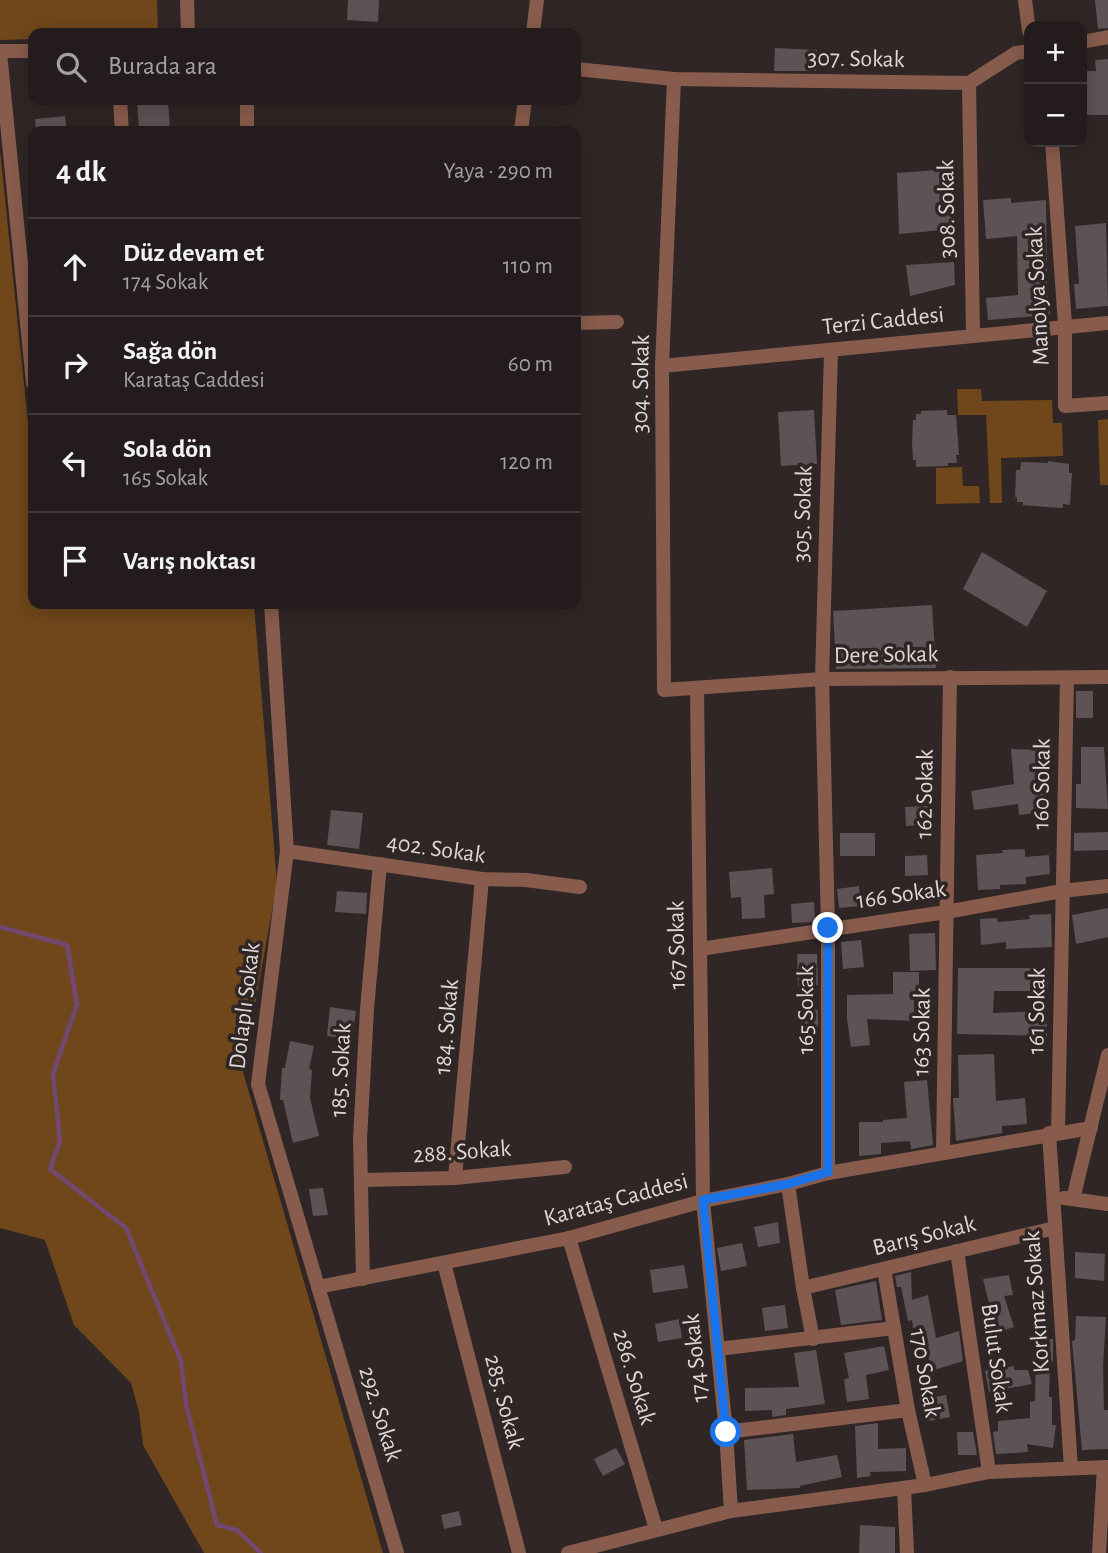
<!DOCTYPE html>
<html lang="tr">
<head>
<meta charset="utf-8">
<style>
  :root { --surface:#241c1c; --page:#2c2525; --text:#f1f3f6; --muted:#a3a1a3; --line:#413a3b }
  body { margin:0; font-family:"Alegreya Sans",sans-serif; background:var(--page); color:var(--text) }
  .controls { position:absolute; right:21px; top:21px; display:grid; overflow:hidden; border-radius:14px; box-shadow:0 4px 18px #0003 }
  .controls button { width:63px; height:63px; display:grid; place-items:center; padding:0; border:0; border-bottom:2px solid var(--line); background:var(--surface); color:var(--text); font:35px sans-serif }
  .stop { position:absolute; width:21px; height:21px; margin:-16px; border:5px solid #1a73e8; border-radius:50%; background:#fff }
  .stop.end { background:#1a73e8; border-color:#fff; box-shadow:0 2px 7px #0008 }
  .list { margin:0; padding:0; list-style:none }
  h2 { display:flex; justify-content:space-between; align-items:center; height:91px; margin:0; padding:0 28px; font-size:30px }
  h2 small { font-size:23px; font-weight:400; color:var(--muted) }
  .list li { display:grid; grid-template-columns:46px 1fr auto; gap:21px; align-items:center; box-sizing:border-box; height:98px; padding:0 28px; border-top:2px solid var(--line) }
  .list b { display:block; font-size:26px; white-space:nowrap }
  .list p { margin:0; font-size:23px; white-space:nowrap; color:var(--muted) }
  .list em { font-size:23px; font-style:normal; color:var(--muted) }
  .icon { flex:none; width:38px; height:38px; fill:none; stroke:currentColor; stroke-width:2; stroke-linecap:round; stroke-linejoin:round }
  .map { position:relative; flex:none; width:1108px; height:1553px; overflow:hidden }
  .search { position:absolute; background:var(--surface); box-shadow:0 4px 18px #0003; left:28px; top:28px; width:553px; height:77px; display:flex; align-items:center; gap:18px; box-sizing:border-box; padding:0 24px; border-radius:14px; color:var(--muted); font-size:26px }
  .panel { position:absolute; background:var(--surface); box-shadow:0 4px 18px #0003; left:28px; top:126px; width:553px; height:483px; border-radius:14px }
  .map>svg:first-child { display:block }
  .green { fill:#6f471b }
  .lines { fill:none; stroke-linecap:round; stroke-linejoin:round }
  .stream { stroke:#734870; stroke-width:4.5 }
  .building { fill:#5d5256 }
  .minor { stroke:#885c4c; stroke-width:14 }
  .route { stroke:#1a73e8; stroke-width:9 }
  .labels { text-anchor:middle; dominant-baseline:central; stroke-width:7; stroke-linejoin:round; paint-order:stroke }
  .street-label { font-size:24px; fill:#dfd8d8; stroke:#302626 }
</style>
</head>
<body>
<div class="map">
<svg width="1108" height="1553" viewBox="0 0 1108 1553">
  <rect width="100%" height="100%" fill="#302626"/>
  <!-- green -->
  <g class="green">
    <path d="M0,0h157l1,33h-125v6l-33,1z"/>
    <path d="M0,150l33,322v132h221l23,279 -34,189 140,481h-179l-61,-108 -4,-33 -8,-29 -57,-58 -29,-85 -45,-12z"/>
    <path d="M981,389l1,12 70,-1 1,23h9l1,33 -62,2 1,45h-12l-4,-88h-28l-1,-26z"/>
    <path d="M1108,419v66h-8l-2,-65z"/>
    <path d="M962,467l1,19h16l1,17 -44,1v-36z"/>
  </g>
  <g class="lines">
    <!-- stream -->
    <path class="stream" d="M0,927l67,18 10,59 -24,70 7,67 -10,28 76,59 55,133 5,43 31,121 20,5 24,23"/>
  </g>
  <!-- building -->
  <g class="building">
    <path d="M348,0h31l-1,22 -31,-2z"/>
    <path d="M1095,0h13v28l-10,1z"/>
    <path d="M775,48l42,2 -1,21h-42z"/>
    <path d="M1108,59v56h-26v-44h14l-1,-11z"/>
    <path d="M137,100h31l2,31h-31z"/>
    <path d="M65,116l2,15h-31l-1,-12z"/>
    <path d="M950,169l3,60 -54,5 -2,-61z"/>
    <path d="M1011,198v5l35,-3 1,90 3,25 -62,5 -2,-22 32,-3 -1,-59 -31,3 -3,-39z"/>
    <path d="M1106,223l2,83 -32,3 -2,-25h5l-4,-58z"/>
    <path d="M954,262l1,23 -45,11 -4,-31z"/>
    <path d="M814,410l3,54 -36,2 -3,-54z"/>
    <path d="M947,410v5h9l3,40h-3l1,8h-9v3l-32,1v-7h-3l-1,-17 1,-23h3v-6h5v-3z"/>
    <path d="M1048,461l21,3v9h3l-2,32 -7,-1v4l-17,-1 -23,-2v-3h-6v-5h-2l1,-27h4l1,-8 27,1z"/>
    <path d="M982,552l65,39 -20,36 -64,-38z"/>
    <path d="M932,605l4,63 -100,1 -3,-58z"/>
    <rect x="1076" y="691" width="17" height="27"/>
    <path d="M1081,747h23l4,62 -32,-1v-24h5z"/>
    <path d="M1011,749l34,1 2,62 -28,3 -1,-11 -44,6 -3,-19 43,-7z"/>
    <path d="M928,806l1,19 -23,1 -1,-19z"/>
    <path d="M331,810l32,3 -4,36 -32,-4z"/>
    <path d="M1108,832v18l-34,1v-18z"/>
    <rect x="840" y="833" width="35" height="23"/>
    <path d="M1025,849v8l24,-2 1,19 -24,3v7l-26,1v4l-22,1 -2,-35 27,-2 -1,-3z"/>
    <path d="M927,855l1,20 -23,1v-20z"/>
    <path d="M772,868l2,26 -10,1 1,23 -23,1 -1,-22 -10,1 -2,-26z"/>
    <path d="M859,886l2,20 -22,2 -2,-19z"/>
    <path d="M337,891l30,2 -1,21 -31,-2z"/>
    <path d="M814,902l1,20 -23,1 -1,-19z"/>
    <path d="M1108,908v29l-32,7 -4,-29z"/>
    <path d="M1051,914l1,33 -46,2v-7l-25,3 -1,-26 17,-1 1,4 32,-3 -1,-4z"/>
    <path d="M935,933l1,37 -26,1 -1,-37z"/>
    <path d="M861,940l3,27 -21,2 -2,-27z"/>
    <path d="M797,954h20l1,31 -20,1z"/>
    <path d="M958,968h90v23h-54l-1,22 53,-2 1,25 -90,-2z"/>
    <path d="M893,972h26v23h-5v26l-47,-2 3,26 -19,2 -4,-28v-24l46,-1z"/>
    <path d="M330,1007l26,4 -4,28 -25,-3z"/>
    <path d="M804,1008l14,2v17l-17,-3z"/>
    <path d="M290,1041l24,5 -5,23 3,1 -2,28 9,38 -26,7 -10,-43h-3l2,-32h3z"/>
    <path d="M994,1054l2,47 29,-3 2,26 -25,2v7l-46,8 -3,-43h6l-1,-43z"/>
    <path d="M927,1080l6,65 -22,4 -1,-8 -29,2v11l-22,2v-34h24v-2l24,-2 -3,-36z"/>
    <path d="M323,1188l5,27 -15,1 -4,-27z"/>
    <path d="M778,1222l2,21 -22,4 -4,-20z"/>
    <path d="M742,1243l5,23 -26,5 -4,-23z"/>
    <path d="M1075,1252l30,2 -1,27 -29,-3z"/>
    <path d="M684,1265l4,23 -35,5 -3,-23z"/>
    <path d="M911,1272l1,28 16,-5 8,43 23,-7 4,30 -32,10 -8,-45 -10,2 -1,-8 -4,1 -7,-34h-4l-2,-11z"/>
    <path d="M1009,1275l4,20 -9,1 10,31 -21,7 -7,-21 5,-2 -8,-32z"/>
    <path d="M876,1281l6,39 -41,5 -6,-35z"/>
    <path d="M785,1305l3,23 -23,3 -3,-23z"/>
    <path d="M1076,1316l30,1 -3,49 1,44h4v39l-26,1 -10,-109 3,-1z"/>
    <path d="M679,1319l3,19 -24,4 -3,-18z"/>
    <path d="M1036,1339h17v23h-3l-1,35h3v28h4l-3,23 -26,-4 1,8 -32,2 -3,-22 5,-1v-10l32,-3v-16l5,-1z"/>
    <path d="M884,1346l5,24 -23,5 3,24 -22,3 -3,-23 5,-1 -5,-25z"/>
    <path d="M816,1350l9,54 -39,5v6l-14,2v-7l-27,1v-23l54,-1 -5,-34z"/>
    <path d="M1014,1366v4h14l4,14 -43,8 -4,-21z"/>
    <path d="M946,1395l4,22 -22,4 -4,-22z"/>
    <path d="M878,1423v26l28,-1v23l-36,1 1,4 -14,2 -2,-52z"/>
    <path d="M957,1432h16l4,23h-19z"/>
    <path d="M793,1434l3,28 41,-7 5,22 -42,9v2l-53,2 -3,-50z"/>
    <path d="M616,1448l9,16 -22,12 -9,-17z"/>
    <path d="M459,1511l3,14 -18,4 -3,-14z"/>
    <path d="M860,1525l35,2v26h-36z"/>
  </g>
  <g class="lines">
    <!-- minor -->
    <g class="minor">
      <path d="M187,0l1,33"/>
      <path d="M1025,0l4,31"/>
      <path d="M533,33l4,-33"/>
      <path d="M1082,42l26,-5"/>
      <path d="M0,51h33"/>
      <path d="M0,53l33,330"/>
      <path d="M576,69l98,10 295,4 47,-30 13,-2"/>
      <path d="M674,79l-12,287 2,324 158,-11 286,-2"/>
      <path d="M969,83l4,252"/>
      <path d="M120,100l2,31"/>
      <path d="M247,100v31"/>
      <path d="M521,131l4,-31"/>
      <path d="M1052,142l13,183v81l43,-3"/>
      <path d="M576,323l41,-1"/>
      <path d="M662,366l446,-43"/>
      <path d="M271,604l16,247 -29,233 139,469"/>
      <path d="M697,688l6,513 23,231 5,79"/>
      <path d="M287,851l195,28 44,1 54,7"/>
      <path d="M700,949l246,-37 116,-21 46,-5"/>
      <path d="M1058,1132l9,-454"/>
      <path d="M1049,1133l22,335"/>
      <path d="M943,1153l7,-476"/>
      <path d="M828,1173v-245l-6,-249 9,-329"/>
      <path d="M455,1178l27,-299"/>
      <path d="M362,1180l93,-2 110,-11"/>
      <path d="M788,1184l15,104 10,51"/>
      <path d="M1064,1198l44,6"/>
      <path d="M1073,1199l35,-144"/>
      <path d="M569,1238l87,291"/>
      <path d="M957,1251l32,221"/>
      <path d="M444,1263l75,290"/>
      <path d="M884,1269l24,141 17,75"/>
      <path d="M363,1279l-3,-140 7,-130 13,-145"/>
      <path d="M318,1287l251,-49 134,-37 85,-17 40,-11 263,-45"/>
      <path d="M803,1288l252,-60"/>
      <path d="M718,1349l176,-21"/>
      <path d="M726,1432l182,-22"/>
      <path d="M904,1488l3,65"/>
      <path d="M568,1553l163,-42 194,-26 64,-13 119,-5"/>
      <path d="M1099,1553l5,-86"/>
    </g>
  </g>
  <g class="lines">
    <!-- route -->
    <path class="route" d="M726,1432l-23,-232 85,-16 40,-12v-244"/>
  </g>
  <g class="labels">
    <!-- street labels -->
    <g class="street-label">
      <text transform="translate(856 59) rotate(1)">307. Sokak</text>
      <text transform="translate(947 209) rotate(-91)">308. Sokak</text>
      <text transform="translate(1038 296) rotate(-93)">Manolya Sokak</text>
      <text transform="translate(883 321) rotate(-6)">Terzi Caddesi</text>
      <text transform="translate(641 384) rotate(-89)">304. Sokak</text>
      <text transform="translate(803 514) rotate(-88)">305. Sokak</text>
      <text transform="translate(886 655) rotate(-1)">Dere Sokak</text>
      <text transform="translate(1042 784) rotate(-89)">160 Sokak</text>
      <text transform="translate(925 794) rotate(-89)">162 Sokak</text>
      <text transform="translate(436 849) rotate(8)">402. Sokak</text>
      <text transform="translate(901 895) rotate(-8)">166 Sokak</text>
      <text transform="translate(677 945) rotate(-91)">167 Sokak</text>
      <text transform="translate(245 1006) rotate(-83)">Dolaplı Sokak</text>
      <text transform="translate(806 1010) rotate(-90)">165 Sokak</text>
      <text transform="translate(1037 1011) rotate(-89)">161 Sokak</text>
      <text transform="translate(447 1027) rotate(-85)">184. Sokak</text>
      <text transform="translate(922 1032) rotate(-89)">163 Sokak</text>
      <text transform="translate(341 1070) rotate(-87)">185. Sokak</text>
      <text transform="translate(462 1152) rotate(-4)">288. Sokak</text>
      <text transform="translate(616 1200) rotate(-15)">Karataş Caddesi</text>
      <text transform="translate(924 1236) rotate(-14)">Barış Sokak</text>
      <text transform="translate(1037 1302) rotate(-94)">Korkmaz Sokak</text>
      <text transform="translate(696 1358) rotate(-96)">174 Sokak</text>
      <text transform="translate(996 1358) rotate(82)">Bulut Sokak</text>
      <text transform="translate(925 1373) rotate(80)">170 Sokak</text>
      <text transform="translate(634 1377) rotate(73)">286. Sokak</text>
      <text transform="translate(504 1402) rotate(75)">285. Sokak</text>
      <text transform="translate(380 1414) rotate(73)">292. Sokak</text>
    </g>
  </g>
</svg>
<div class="controls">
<button>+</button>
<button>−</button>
</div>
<div class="stop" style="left:726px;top:1432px"></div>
<div class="stop end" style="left:828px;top:928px"></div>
<div class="search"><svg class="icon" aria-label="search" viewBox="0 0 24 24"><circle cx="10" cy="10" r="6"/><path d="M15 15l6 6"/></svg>Burada ara</div>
<section class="panel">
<h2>4 dk<small>Yaya · 290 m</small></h2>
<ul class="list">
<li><svg class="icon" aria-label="ahead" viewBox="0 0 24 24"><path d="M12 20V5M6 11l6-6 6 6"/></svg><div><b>Düz devam et</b><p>174 Sokak</p></div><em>110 m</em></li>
<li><svg class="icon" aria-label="right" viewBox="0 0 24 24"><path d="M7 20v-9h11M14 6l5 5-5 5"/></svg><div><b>Sağa dön</b><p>Karataş Caddesi</p></div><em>60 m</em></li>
<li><svg class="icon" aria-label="left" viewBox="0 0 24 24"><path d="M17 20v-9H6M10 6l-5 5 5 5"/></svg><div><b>Sola dön</b><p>165 Sokak</p></div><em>120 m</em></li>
<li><svg class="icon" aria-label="arrive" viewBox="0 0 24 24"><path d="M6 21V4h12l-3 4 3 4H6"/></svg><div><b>Varış noktası</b></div></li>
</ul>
</section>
</div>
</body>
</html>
